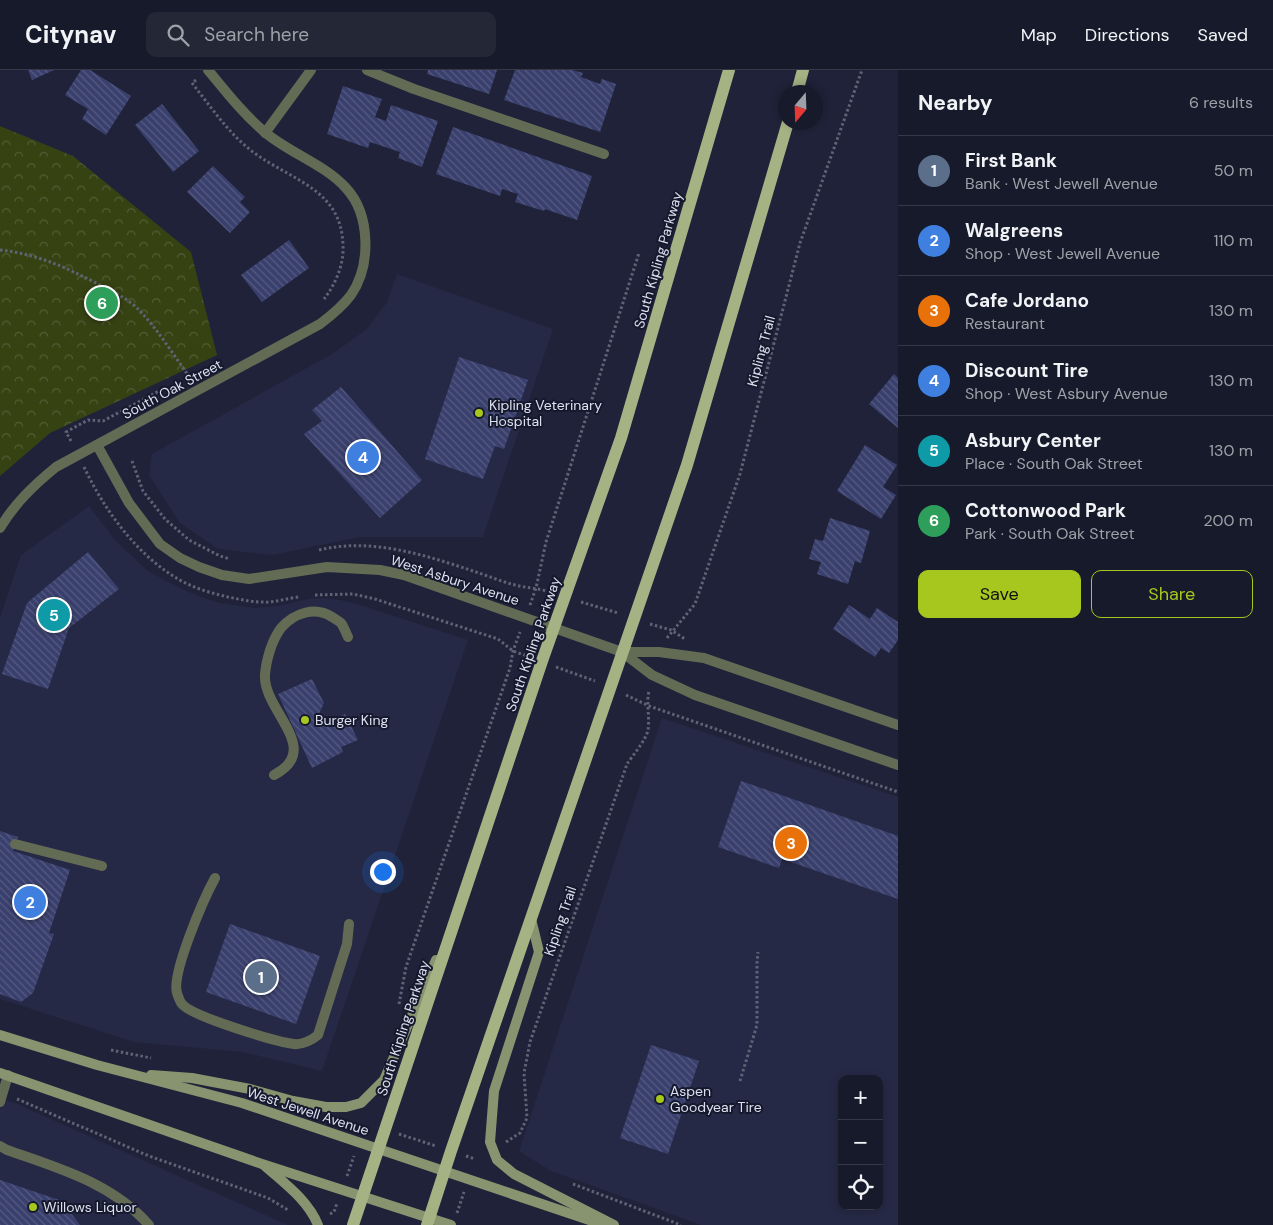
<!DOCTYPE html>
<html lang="en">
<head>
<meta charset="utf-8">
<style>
  :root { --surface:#171a2a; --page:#242736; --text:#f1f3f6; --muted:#9ea1a8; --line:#363847; --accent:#a7c71e }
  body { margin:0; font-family:"DM Sans",sans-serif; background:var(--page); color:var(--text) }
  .controls { position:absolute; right:15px; bottom:15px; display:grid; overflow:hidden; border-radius:10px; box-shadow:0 2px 8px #0003 }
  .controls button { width:45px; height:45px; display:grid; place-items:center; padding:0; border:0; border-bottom:1px solid var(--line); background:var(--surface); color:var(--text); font:25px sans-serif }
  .compass { position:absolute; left:778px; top:15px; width:45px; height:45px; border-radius:50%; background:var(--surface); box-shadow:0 2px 8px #0003; rotate:199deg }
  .you { position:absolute; left:382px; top:801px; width:18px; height:18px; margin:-12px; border:4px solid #fff; border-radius:50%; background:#1a73e8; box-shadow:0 0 0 8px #1a73e833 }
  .badge { display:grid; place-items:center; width:32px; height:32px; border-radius:50%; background:var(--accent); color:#fff; font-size:16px; font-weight:700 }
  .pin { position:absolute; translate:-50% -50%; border:2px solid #fff; box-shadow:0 1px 5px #0006 }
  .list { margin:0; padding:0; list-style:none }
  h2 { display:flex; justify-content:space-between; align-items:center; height:65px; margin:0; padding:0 20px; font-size:21px }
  h2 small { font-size:16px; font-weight:400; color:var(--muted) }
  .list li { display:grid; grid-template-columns:32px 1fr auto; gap:15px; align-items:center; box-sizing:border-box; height:70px; padding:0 20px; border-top:1px solid var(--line) }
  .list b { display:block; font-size:19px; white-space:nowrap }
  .list p { margin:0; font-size:16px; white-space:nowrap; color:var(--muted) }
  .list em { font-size:16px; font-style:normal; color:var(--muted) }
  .actions { display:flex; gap:10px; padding:15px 20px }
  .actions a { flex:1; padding:11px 0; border:1px solid var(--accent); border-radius:10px; text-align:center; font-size:18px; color:var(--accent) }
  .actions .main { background:var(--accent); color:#111 }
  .icon { flex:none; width:28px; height:28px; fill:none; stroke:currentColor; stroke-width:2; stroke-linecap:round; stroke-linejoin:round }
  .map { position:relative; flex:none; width:898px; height:1155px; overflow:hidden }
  header { display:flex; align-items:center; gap:30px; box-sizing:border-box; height:70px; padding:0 25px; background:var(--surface); border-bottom:1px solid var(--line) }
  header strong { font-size:24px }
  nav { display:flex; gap:28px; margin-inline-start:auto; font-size:18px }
  .search { width:350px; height:45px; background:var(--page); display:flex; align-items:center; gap:12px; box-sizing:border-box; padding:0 18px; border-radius:10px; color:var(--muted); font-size:19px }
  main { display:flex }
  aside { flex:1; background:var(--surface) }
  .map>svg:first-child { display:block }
  .built { fill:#252945; fill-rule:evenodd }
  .park { fill:url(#park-crowns) }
  .building { fill:url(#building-back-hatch) }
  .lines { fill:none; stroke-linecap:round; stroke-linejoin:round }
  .path { stroke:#5f6376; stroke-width:3; stroke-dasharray:2.5 2.5; stroke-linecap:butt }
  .service { stroke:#646b55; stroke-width:10 }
  .minor { stroke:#646b55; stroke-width:10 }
  .secondary { stroke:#88936f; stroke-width:10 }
  .primary { stroke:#a5b284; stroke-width:12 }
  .poi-dot { fill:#a7c71e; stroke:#15192d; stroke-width:2 }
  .labels { text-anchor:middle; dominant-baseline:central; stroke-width:4; stroke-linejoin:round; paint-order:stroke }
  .street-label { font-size:14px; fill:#dce0ee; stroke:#15192d }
  .poi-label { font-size:14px; fill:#dce0ee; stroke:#15192d; text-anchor:start }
</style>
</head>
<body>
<header>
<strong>Citynav</strong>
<div class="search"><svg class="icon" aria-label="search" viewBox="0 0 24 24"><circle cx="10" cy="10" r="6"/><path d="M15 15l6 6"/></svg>Search here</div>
<nav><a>Map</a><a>Directions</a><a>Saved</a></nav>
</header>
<main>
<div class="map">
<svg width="898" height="1155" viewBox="0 0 898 1155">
  <defs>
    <pattern id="park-crowns" width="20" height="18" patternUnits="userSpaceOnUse" patternTransform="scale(1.25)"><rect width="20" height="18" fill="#374213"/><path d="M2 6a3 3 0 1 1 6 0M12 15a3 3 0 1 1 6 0" fill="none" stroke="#535d36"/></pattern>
    <pattern id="building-back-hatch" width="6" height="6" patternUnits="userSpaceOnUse" patternTransform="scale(1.25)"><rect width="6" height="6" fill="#3a406d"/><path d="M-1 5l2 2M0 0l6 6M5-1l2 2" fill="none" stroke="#565b82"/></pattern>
  </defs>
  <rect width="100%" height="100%" fill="#1f2238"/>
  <!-- built -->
  <g class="built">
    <path d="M397,204l156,55 -70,208h-123l-88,18 -54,-6 -38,-26 -31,-48 3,-21 180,-100 35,-25 20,-27z"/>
    <path d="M89,436l27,35 32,30 36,19 17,7 19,6 35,5 22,-2 32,-7 16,-1 15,2 17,4 111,36 -146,431 -80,-19 -108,-10 -134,-43v-381l21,-63z"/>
    <path d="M662,648l236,79v428h-197l-150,-54 -32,-20zM842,1009h37v127h-37z"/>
    <path d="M0,1028l15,5 273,122h-288z"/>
  </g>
  <!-- park -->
  <path class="park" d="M0,56l73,30 118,96 26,103 -167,78 -50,43z"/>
  <!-- building -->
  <g class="building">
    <path d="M28,0h26l-22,10z"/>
    <path d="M81,0h9l41,26 -25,39 -24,-16 6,-10 -23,-14z"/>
    <path d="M428,0h69l-8,24 -62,-20z"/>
    <path d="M515,0h57l11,3 -2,4 19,7 2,-5 14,5 -16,48 -96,-32z"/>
    <path d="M343,16l39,13 -7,18 11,4 5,-16 47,16 -16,46 -24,-9 2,-6 -30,-10 -2,6 -41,-14z"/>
    <path d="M162,34l37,47 -26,21 -38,-47z"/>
    <path d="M453,57l139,49 -15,44 -32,-11 -1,2 -29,-9 3,-8 -16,-5 -2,7 -64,-22z"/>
    <path d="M213,96l32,31 -5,5 10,10 -20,21 -43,-41z"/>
    <path d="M289,170l20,28 -47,34 -21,-27z"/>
    <path d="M459,287l69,23 -24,69 -9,-3 -12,33 -58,-20z"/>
    <path d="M894,304l4,4v50l-29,-24z"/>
    <path d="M341,317l81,93 -42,38 -76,-84 18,-13 -10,-11z"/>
    <path d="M865,375l32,20 -14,22 13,8 -15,24 -44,-28z"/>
    <path d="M830,448l40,13 -9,32 -6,-2 -7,23 -31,-10 4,-12 -12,-3 6,-20 8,2z"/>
    <path d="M88,482l31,37 -50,39 -21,61 -46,-15 25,-71z"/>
    <path d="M849,535l21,14 7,-11 21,14v18l-9,13 -8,-5 -6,9 -42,-28z"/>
    <path d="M312,609l12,24 -6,13 5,9 22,-11 13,26 -17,7 2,5 -31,16 -34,-74z"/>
    <path d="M741,711l157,55v63l-116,-40 -3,9 -61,-21z"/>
    <path d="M0,761l18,6 -5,14 57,19 -21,63 5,1 -21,59 -12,9 -21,-8z"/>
    <path d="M230,854l90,32 -24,68 -90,-32z"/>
    <path d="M651,975l48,16 -31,93 -48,-16z"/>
    <path d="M0,1110l62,21 18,24h-80z"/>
  </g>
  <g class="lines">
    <!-- path -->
    <g class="path">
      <path d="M196,10l-4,3c19,24 37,51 61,69 39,29 89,37 90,94 1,19 -8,39 -19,53"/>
      <path d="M0,180c37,4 65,17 98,34 14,7 31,15 42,27 18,19 33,43 48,64"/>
      <path d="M71,371l-5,-9 22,-12 15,1 56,-30"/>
      <path d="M132,391l11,30 22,28 24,21 31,16 10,3"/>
      <path d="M84,397c21,44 52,87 94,112 15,9 33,14 50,18 11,2 22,5 34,5 12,1 25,-4 37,-5"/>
      <path d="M319,480c54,-13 109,6 160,23 12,4 24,9 36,12 11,3 23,3 34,7"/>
      <path d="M315,525l38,-1 22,5 123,40 15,12 14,5"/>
      <path d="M581,532l37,11"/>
      <path d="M530,535l6,-17 10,-46 93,-289"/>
      <path d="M650,554l21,6 14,9"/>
      <path d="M667,568l28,-34 45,-130 60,-231 62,-173"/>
      <path d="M556,597l39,14"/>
      <path d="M626,625l23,11 249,86"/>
      <path d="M399,934l7,-37 104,-299 3,-17 7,-19"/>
      <path d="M111,980l40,8"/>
      <path d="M740,1011l17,-56v-62l1,-11"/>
      <path d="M17,1029l132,57 119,42 20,12"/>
      <path d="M399,1064l37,12"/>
      <path d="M506,1072l14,-9 7,-15 -3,-45 6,-31 97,-278c6,-9 19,-24 21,-34 2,-13 -2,-27 1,-39"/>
      <path d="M466,1086l9,3"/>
      <path d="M347,1106l7,-20"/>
      <path d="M573,1114l108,41"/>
      <path d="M457,1143l7,-21"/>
      <path d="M330,1144l4,-2 3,-9"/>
    </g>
    <!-- service -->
    <g class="service">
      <path d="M367,0l47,19 190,65"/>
      <path d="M274,705c50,-26 -11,-64 -9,-100 1,-15 7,-35 16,-47 13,-15 34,-22 51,-11 3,2 7,4 9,6 3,4 5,10 7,14"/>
      <path d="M15,774l87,22"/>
      <path d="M215,808c-11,20 -44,96 -38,115 1,3 3,9 5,11 9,12 94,38 112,40 8,1 18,-4 24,-9l29,-91 2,-20"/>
      <path d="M0,1032l8,-27"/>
      <path d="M0,1076l7,4c51,18 105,33 142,75"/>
    </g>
    <!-- minor -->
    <g class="minor">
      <path d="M265,63l46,-63"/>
      <path d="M97,375l32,58 31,41 20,14 19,9 23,8 27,4 78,-12 53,3 24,5 218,77 30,23 43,20 203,70"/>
      <path d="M0,458c15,-25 34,-43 56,-61l264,-143c12,-9 22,-17 31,-29 20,-29 20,-80 -5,-107 -21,-23 -54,-34 -79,-54 -22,-18 -41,-42 -59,-64"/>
      <path d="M622,582h37l45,6 194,67"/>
    </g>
    <!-- secondary -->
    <g class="secondary">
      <path d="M531,849l8,33 -45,139 -4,51 7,18 17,14 100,51"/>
      <path d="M0,965l97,30 145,38 362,122"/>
      <path d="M0,1003l262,91 189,61"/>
      <path d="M151,1005l41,3 58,11 43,12 33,6h20l15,-4 23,-23 52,-120"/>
      <path d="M265,1096c19,17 43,34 53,59"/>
    </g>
    <!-- primary -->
    <g class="primary">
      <path d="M797,22l6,-22"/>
      <path d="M353,1155l189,-564 79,-223 108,-368"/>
      <path d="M427,1155l24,-74 236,-686 101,-343"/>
    </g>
  </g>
  <!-- markers -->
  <g class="poi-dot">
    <circle cx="479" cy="343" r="5"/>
    <circle cx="305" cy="650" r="5"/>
    <circle cx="660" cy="1029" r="5"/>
    <circle cx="33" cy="1137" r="5"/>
  </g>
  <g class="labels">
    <!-- street labels -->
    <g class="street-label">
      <text transform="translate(658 190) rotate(-74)">South Kipling Parkway</text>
      <text transform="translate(761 281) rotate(-75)">Kipling Trail</text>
      <text transform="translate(172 319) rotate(-28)">South Oak Street</text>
      <text transform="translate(455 510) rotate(18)">West Asbury Avenue</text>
      <text transform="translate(533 574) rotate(-71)">South Kipling Parkway</text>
      <text transform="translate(560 851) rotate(-71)">Kipling Trail</text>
      <text transform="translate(403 958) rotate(-72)">South Kipling Parkway</text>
      <text transform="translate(308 1041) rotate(18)">West Jewell Avenue</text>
    </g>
    <!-- poi labels -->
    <g class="poi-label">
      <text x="489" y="335">Kipling Veterinary<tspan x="489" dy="16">Hospital</tspan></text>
      <text x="315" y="650">Burger King</text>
      <text x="670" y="1021">Aspen<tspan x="670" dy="16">Goodyear Tire</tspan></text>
      <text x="43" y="1137">Willows Liquor</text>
    </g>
  </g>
</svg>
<div class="controls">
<button>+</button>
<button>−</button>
<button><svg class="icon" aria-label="locate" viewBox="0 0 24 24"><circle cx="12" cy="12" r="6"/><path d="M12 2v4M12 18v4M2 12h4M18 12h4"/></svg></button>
</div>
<svg class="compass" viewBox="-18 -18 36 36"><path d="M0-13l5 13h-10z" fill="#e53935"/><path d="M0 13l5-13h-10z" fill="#9ea1a8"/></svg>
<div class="you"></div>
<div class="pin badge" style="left:261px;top:907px;background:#5c6f8a">1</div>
<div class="pin badge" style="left:30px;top:832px;background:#3f7fe0">2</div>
<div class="pin badge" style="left:791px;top:773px;background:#e8710a">3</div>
<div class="pin badge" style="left:363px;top:387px;background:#3f7fe0">4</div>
<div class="pin badge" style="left:54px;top:545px;background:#0f9aa8">5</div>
<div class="pin badge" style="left:102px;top:233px;background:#2e9e5b">6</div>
</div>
<aside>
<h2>Nearby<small>6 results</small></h2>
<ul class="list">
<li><span class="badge" style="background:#5c6f8a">1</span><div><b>First Bank</b><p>Bank · West Jewell Avenue</p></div><em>50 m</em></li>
<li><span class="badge" style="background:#3f7fe0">2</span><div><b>Walgreens</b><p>Shop · West Jewell Avenue</p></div><em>110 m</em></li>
<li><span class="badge" style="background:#e8710a">3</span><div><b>Cafe Jordano</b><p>Restaurant</p></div><em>130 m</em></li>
<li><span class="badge" style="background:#3f7fe0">4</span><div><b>Discount Tire</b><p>Shop · West Asbury Avenue</p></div><em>130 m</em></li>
<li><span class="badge" style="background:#0f9aa8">5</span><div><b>Asbury Center</b><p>Place · South Oak Street</p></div><em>130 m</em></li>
<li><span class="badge" style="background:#2e9e5b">6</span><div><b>Cottonwood Park</b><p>Park · South Oak Street</p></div><em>200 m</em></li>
</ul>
<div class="actions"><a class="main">Save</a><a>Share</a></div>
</aside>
</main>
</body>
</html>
